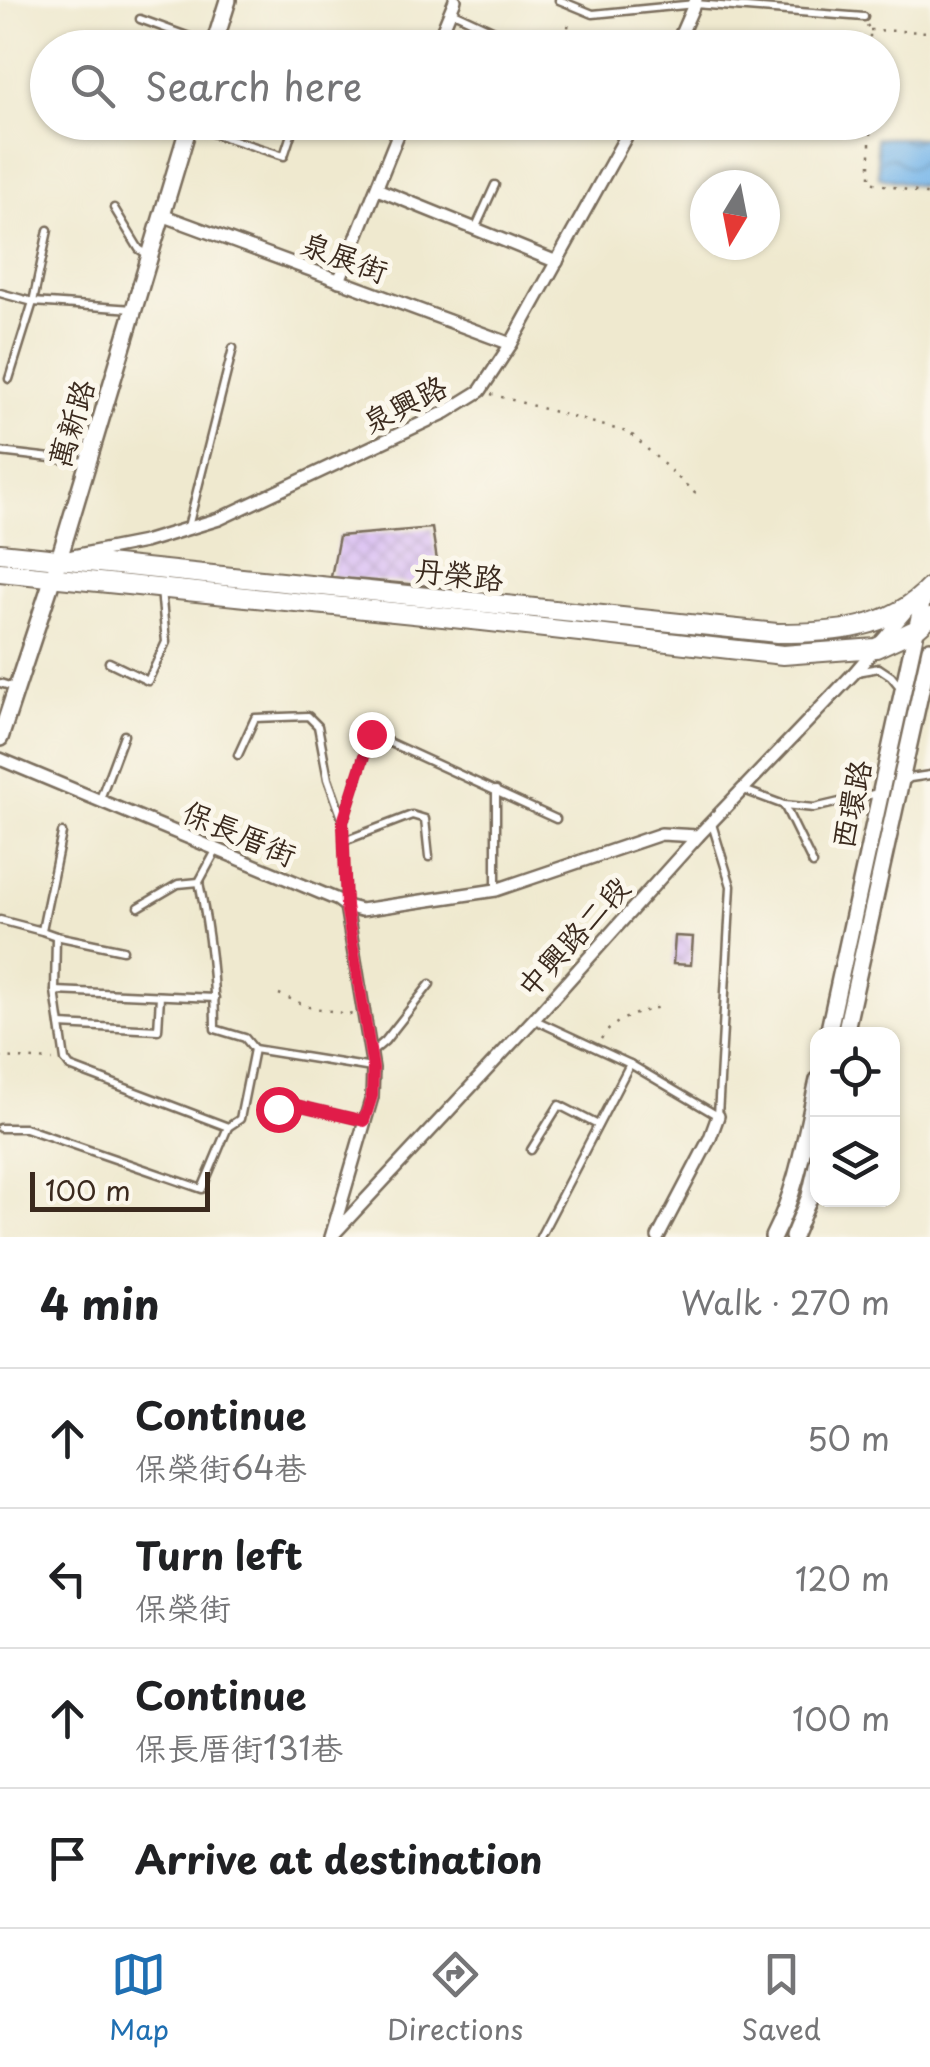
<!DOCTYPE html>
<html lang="en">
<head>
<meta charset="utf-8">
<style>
  :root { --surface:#fff; --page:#f2f2f2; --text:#202124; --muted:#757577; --line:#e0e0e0; --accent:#1f6fb2 }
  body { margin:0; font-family:"Playpen Sans","LXGW WenKai TC",sans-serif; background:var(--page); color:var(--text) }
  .controls { position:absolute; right:30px; bottom:30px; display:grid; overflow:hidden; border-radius:20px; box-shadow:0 2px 8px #0004 }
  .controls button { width:90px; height:90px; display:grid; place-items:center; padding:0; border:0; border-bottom:2px solid var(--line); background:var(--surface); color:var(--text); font:50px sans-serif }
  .compass { position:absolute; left:690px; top:170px; width:90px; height:90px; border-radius:50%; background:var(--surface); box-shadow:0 2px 8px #0004; rotate:190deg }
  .scale { position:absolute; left:30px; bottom:25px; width:180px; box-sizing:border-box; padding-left:10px; border:5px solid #3b2a1e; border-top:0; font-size:28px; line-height:35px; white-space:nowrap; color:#3b2a1e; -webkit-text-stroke:8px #fbf7ec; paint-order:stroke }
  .stop { position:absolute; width:30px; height:30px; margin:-22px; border:8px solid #e11d48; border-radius:50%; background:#fff }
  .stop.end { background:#e11d48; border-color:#fff; box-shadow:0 2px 10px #0008 }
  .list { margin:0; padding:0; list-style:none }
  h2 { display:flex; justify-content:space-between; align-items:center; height:130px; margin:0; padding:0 40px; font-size:42px }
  h2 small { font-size:32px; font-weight:400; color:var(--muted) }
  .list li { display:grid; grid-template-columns:65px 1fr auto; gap:30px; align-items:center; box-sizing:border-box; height:140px; padding:0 40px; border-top:2px solid var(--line) }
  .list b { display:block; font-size:38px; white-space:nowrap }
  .list p { margin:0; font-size:32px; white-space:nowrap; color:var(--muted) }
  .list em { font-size:32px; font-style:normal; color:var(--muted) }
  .icon { flex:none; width:55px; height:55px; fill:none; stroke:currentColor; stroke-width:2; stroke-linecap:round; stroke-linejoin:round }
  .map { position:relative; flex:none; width:930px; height:1237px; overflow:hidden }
  .search { position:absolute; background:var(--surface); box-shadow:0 2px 8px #0004; left:30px; right:30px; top:30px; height:110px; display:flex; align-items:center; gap:25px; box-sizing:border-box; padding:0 35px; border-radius:55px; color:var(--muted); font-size:38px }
  .sheet { height:690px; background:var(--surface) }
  nav { display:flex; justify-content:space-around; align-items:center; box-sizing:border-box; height:140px; border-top:2px solid var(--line); background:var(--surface); font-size:28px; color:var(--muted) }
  nav a { display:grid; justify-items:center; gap:5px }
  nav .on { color:var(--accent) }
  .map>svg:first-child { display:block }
  .water { fill:url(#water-waves); stroke:#587084; stroke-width:2.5 }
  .building { fill:url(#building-cross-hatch) }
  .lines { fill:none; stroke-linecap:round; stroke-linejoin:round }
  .service-casing { stroke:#7a6d5c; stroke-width:11 }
  .minor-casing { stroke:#7a6d5c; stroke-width:16 }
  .tertiary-casing { stroke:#7a6d5c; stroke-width:20 }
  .primary-casing { stroke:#7a6d5c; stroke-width:22 }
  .path { stroke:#7a6d5c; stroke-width:2.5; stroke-dasharray:2.5 8; stroke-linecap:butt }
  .service { stroke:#fff; stroke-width:6 }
  .minor { stroke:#fff; stroke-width:11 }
  .tertiary { stroke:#fff; stroke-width:15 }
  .primary { stroke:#fff; stroke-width:18 }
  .route { stroke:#e11d48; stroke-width:12 }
  .labels { text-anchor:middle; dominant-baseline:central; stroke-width:10; stroke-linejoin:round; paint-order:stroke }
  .street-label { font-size:30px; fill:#3b2a1e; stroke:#fbf7ec }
</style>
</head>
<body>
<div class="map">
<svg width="930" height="1237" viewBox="0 0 930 1237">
  <defs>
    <pattern id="water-waves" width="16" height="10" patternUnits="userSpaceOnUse" patternTransform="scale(2.5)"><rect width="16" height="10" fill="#76b5e9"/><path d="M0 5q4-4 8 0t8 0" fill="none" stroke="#6293bc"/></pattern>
    <pattern id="building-cross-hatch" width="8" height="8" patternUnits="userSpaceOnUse" patternTransform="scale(2.5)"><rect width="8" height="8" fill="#d1b0f6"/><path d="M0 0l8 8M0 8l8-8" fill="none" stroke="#ab8fc7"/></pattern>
  </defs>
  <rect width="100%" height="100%" fill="#fbf7ec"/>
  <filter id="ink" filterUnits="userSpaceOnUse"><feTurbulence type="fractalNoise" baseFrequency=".01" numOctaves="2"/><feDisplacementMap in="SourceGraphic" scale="20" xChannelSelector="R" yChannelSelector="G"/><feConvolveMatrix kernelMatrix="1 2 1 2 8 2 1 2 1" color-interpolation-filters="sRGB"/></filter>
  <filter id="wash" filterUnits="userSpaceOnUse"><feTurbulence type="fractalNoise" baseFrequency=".0048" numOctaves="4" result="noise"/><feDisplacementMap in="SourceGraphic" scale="40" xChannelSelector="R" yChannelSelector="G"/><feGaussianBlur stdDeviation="2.25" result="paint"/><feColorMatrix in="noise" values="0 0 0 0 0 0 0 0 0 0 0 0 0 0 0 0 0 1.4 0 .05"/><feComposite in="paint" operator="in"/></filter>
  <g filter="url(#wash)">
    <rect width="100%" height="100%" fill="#efe9cf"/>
    <!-- water -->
    <path class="water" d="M876,138h54v49l-16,-2 -35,-8z"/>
    <g id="blocks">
      <!-- building -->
      <g class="building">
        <path d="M432,528l9,59 -110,-10 8,-41z"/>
        <path d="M675,936l18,1 -2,28 -18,-1z"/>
      </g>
    </g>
  </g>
  <g filter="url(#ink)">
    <use href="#blocks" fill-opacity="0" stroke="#7a6d5c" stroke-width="2.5"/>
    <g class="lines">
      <defs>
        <g id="service">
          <path d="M559,0l34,14 102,-10 169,13"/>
          <path d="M451,11l80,37"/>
          <path d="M140,19l55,20 49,9"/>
          <path d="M190,126l94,30 11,-34"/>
          <path d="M114,208l25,41 9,6"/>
          <path d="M475,229l20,-44"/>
          <path d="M0,293l33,9 100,7"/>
          <path d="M9,379l24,-77 15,-72"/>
          <path d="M0,452l85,10"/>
          <path d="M188,527l45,-179"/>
          <path d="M109,662l39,19 18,-39 -5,-52"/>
          <path d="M856,672l23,-4 12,8 9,11"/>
          <path d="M0,683l16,5"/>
          <path d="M238,755l17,-37 53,-2 10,10 10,53 15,42"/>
          <path d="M903,783l7,-5 20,-3"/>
          <path d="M496,790v99"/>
          <path d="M744,790l40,15 29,59"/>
          <path d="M100,799l24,-64"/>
          <path d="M784,805l30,3 64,-15"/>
          <path d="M344,841l68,-26 13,4 4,38"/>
          <path d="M217,849l-18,33c10,48 16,98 16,147l30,9 9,11"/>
          <path d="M346,905l-3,-83 28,-88 185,85"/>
          <path d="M139,907l39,-23 21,-2"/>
          <path d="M0,920l42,11 14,5 67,14"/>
          <path d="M42,930l20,-97"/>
          <path d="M56,936l-1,55 10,69 5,7 158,60 12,-8 14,-70"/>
          <path d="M55,991l160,7"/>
          <path d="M535,1020l95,44 88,52 13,-230 -19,-62"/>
          <path d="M60,1025l98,5 2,-34"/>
          <path d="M254,1049l118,19"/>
          <path d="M371,1053l14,-12 45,-57"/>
          <path d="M278,1109l4,-5 6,-1 76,18"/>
          <path d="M0,1128h25l177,61 26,-62"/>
          <path d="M531,1150l28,-45 39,20"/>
          <path d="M540,1237l90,-173"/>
        </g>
        <g id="minor">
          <path d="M435,48l20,-48"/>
          <path d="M675,48l21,-48"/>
          <path d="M377,189l180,73"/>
          <path d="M162,215l349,129"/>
          <path d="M339,281l64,-159"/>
          <path d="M73,556l71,-14 75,-23 227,-107 34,-21 31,-47 123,-222"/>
          <path d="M0,759l338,141 8,6 15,4 135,-20 165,-56 37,2"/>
          <path d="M332,1234l40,-137 1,-29 -27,-162"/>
          <path d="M331,1237l203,-218 164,-183 157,-164 52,-61"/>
          <path d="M658,1237l52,-99 8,-22"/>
        </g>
        <g id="tertiary">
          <path d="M213,48l15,-48"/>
          <path d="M0,738l59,-179 131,-437"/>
          <path d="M828,1034l96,-440"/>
          <path d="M845,1034l85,-385"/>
          <path d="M773,1237c25,-49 33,-104 45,-157"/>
          <path d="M793,1237l17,-41 8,-35"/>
        </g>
        <g id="primary">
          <path d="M0,553l777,80c56,0 113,-3 153,-46"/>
          <path d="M0,572l482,49 301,34 93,-7 39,-18 15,-13"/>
        </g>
      </defs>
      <!-- service casing -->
      <use href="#service" class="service-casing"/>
      <!-- minor casing -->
      <use href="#minor" class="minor-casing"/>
      <!-- tertiary casing -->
      <use href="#tertiary" class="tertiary-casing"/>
      <!-- primary casing -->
      <use href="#primary" class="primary-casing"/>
      <!-- path -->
      <g class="path">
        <path d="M867,25l3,5v18"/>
        <path d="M870,30l60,2"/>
        <path d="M564,48l6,-31"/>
        <path d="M870,122v60l60,13"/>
        <path d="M491,394l139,39 68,63"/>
        <path d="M279,994l30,13 45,8"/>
        <path d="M601,1039c14,-21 34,-25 58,-32"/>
        <path d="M0,1057l53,3"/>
      </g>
      <!-- service -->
      <use href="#service" class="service"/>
      <!-- minor -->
      <use href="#minor" class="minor"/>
      <!-- tertiary -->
      <use href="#tertiary" class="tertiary"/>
      <!-- primary -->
      <use href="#primary" class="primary"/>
    </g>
  </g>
  <g class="lines" filter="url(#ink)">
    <!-- route -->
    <path class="route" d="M278,1109l4,-5 6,-1 76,18 8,-25 1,-28 -27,-162 -3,-84 28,-88"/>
  </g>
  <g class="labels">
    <!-- street labels -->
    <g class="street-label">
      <text transform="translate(345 256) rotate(20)">泉展街</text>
      <text transform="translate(404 403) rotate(-27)">泉興路</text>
      <text transform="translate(70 423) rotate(-73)">萬新路</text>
      <text transform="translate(459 573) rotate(6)">丹榮路</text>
      <text transform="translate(850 804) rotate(-78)">西環路</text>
      <text transform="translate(240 832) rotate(23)">保長厝街</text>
      <text transform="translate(572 936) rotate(-48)">中興路二段</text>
    </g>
  </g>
</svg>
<div class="controls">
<button><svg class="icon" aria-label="locate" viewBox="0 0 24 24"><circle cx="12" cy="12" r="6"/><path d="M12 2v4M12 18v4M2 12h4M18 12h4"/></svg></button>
<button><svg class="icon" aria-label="layers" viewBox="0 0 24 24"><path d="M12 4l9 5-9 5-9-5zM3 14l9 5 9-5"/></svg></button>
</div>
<svg class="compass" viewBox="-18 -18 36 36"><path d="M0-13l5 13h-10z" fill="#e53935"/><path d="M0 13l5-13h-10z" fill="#757577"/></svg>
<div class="scale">100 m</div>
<div class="stop" style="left:278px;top:1109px"></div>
<div class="stop end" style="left:371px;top:734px"></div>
<div class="search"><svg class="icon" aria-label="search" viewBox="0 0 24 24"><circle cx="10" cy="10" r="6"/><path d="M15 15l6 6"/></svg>Search here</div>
</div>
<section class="sheet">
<h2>4 min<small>Walk · 270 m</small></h2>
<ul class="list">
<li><svg class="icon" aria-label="ahead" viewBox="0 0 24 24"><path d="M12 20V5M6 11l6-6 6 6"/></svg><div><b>Continue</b><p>保榮街64巷</p></div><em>50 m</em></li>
<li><svg class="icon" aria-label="left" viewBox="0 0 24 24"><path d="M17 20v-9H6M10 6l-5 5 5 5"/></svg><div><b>Turn left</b><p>保榮街</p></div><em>120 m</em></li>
<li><svg class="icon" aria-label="ahead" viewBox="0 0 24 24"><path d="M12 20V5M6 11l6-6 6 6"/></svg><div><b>Continue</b><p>保長厝街131巷</p></div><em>100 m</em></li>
<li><svg class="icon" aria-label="arrive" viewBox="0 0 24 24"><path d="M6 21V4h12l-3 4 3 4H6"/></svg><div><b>Arrive at destination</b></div></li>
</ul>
</section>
<nav>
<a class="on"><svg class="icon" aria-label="map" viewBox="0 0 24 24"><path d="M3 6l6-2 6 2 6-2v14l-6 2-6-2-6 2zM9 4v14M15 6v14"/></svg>Map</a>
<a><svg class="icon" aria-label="directions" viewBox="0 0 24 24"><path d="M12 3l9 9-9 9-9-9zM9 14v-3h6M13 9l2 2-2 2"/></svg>Directions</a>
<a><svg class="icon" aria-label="saved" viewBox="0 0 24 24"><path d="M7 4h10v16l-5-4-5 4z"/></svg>Saved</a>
</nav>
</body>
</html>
